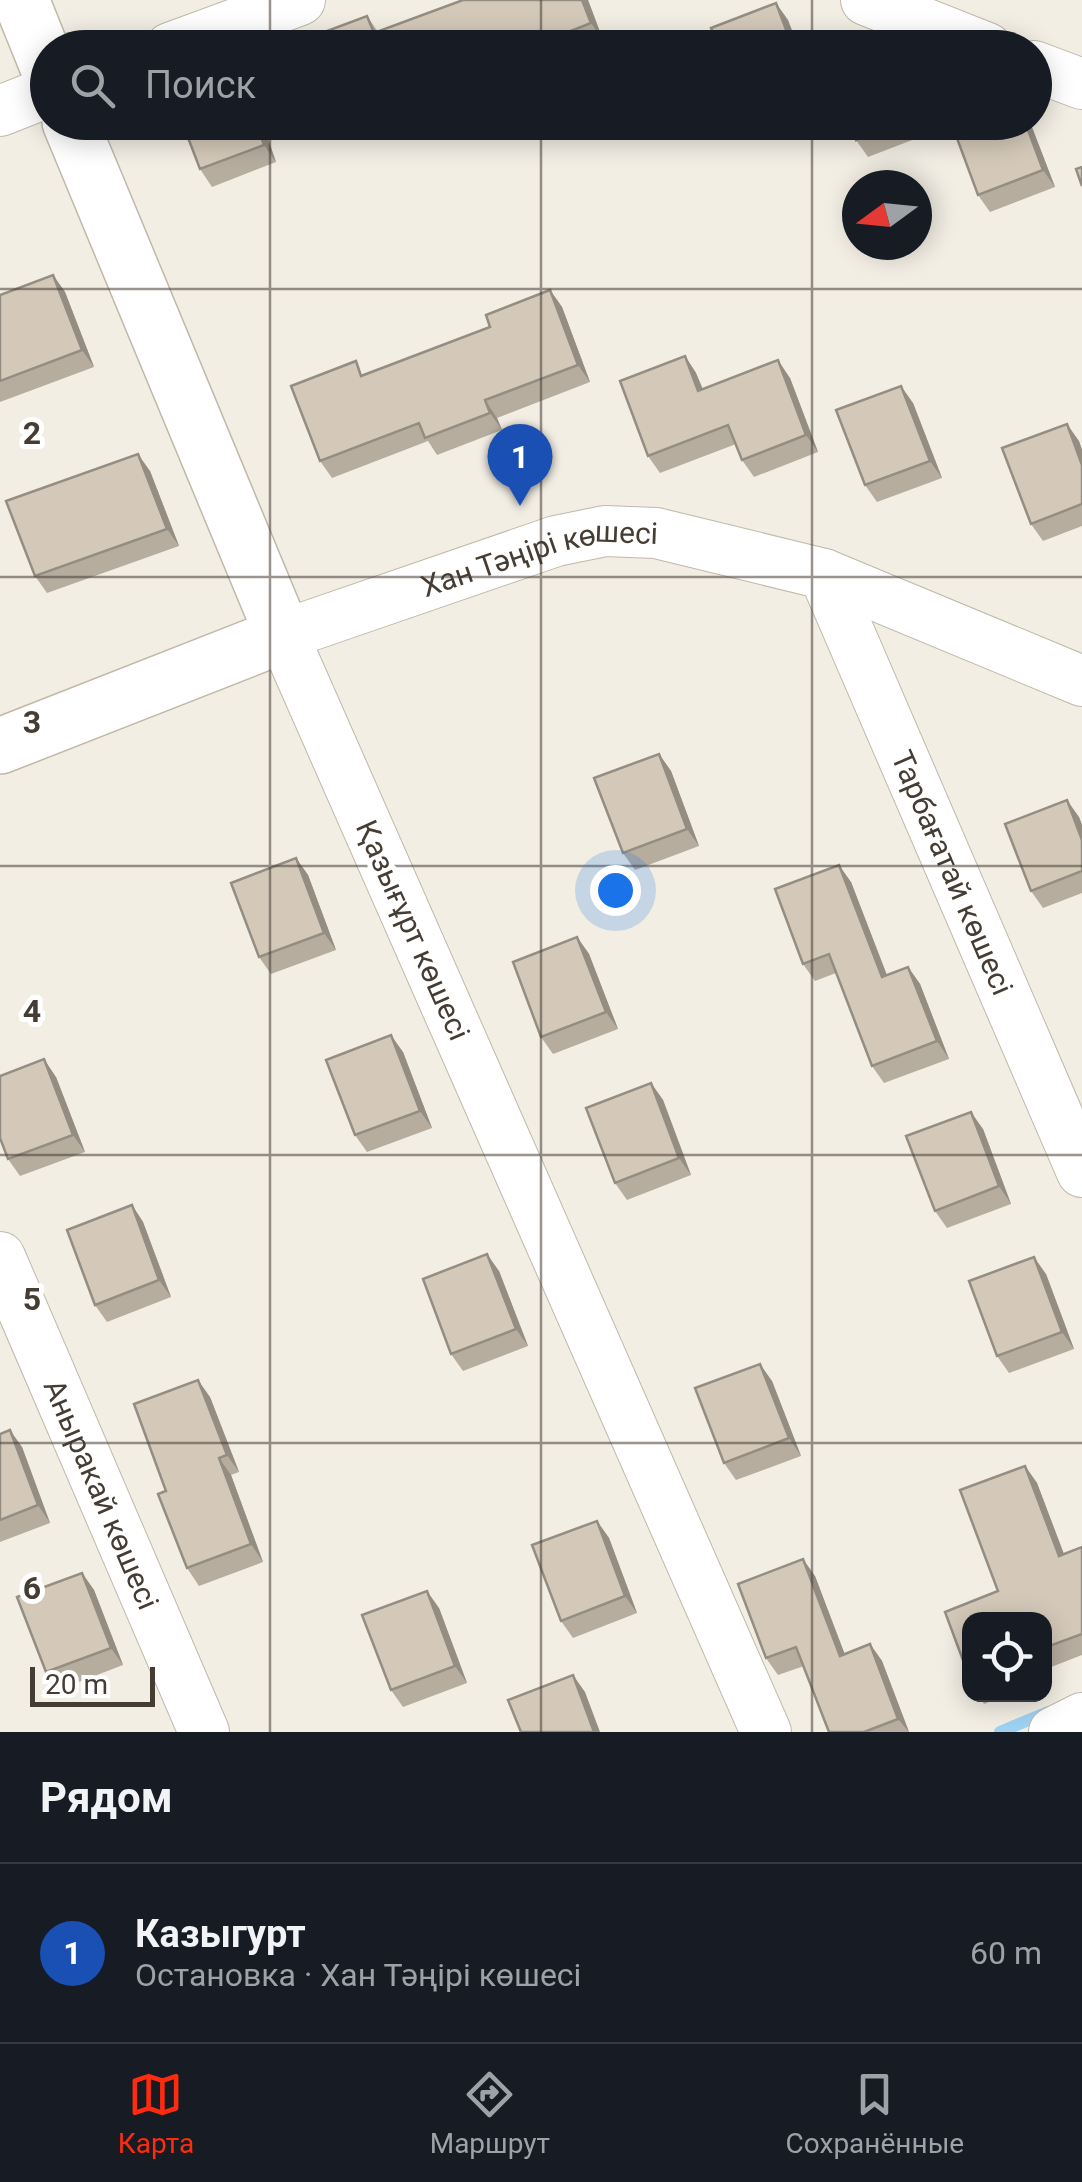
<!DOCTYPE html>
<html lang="ru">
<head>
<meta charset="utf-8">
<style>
  :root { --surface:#171b24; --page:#242831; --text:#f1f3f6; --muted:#9ea1a6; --line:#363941; --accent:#ff2b0e }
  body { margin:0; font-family:Roboto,sans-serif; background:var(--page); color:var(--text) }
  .controls { position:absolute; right:30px; bottom:30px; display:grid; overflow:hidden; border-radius:20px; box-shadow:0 5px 25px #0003 }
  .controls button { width:90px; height:90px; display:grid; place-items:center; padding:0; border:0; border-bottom:2px solid var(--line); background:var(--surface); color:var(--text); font:50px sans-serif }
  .compass { position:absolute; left:842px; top:170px; width:90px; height:90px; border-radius:50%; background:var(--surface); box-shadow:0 5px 25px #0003; rotate:255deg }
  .scale { position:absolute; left:30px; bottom:25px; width:125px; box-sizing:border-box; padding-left:10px; border:5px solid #453d34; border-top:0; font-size:28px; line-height:35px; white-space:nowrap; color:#453d34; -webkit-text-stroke:8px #fff; paint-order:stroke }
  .you { position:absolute; left:615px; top:890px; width:35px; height:35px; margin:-25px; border:8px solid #fff; border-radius:50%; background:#1a73e8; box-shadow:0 0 0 15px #1a73e833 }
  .badge { display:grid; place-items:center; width:65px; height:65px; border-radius:50%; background:var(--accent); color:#fff; font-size:32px; font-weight:700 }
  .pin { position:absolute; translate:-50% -82px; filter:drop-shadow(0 2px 5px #0008) }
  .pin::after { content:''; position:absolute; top:52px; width:35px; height:30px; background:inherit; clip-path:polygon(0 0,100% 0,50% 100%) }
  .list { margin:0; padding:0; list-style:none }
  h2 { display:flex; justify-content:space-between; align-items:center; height:130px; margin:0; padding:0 40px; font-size:42px }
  h2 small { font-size:32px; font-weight:400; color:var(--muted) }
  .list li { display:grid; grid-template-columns:65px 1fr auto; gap:30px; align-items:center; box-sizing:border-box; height:180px; padding:0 40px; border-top:2px solid var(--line) }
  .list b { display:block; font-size:38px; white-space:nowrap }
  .list p { margin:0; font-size:32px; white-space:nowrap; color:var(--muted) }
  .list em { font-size:32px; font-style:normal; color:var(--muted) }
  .icon { flex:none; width:55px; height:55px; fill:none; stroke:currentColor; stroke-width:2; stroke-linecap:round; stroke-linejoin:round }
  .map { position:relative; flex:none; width:1082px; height:1732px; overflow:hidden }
  .search { position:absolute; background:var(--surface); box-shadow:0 5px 25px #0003; left:30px; right:30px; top:30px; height:110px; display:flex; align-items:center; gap:25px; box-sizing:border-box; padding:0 35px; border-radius:55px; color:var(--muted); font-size:38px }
  .sheet { height:310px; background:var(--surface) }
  nav { display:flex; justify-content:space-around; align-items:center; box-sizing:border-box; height:140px; border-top:2px solid var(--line); background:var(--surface); font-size:28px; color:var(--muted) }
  nav a { display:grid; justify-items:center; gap:5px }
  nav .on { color:var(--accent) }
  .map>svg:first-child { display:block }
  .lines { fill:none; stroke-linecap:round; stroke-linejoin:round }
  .stream { stroke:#9ed2f2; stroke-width:12 }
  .minor-casing { stroke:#c1b8a9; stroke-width:52 }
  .tertiary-casing { stroke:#c1b8a9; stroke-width:58 }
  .minor { stroke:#fff; stroke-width:50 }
  .tertiary { stroke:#fff; stroke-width:55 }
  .wall { fill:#b6ad9f }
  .shaded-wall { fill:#948d82 }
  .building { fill:#d4c9b9; stroke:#948d82; stroke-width:2.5 }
  .grid { fill:none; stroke:#453d34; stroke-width:2.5; stroke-opacity:0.55 }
  .labels { text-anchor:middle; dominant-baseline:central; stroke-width:10; stroke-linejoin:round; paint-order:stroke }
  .street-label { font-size:30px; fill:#453d34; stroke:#fff }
  .grid-label { font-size:32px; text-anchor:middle; font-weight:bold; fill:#453d34; stroke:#fff; stroke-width:10; stroke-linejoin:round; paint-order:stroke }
</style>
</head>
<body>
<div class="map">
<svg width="1082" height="1732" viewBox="0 0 1082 1732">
  <rect width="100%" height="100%" fill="#f2eee4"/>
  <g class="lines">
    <!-- stream -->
    <path class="stream" d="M1000,1732l48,-20"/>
    <defs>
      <g id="minor">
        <path d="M866,0l121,48"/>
        <path d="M170,48l130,-48"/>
        <path d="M1034,66l48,18"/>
        <path d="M0,111l48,-19"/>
        <path id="s1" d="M824,574l258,598"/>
        <path id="s2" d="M0,1257l204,475"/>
        <path id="s3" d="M766,1732l-483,-1097 273,-94 49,-10 51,2 168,41 258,107"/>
        <path d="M1054,1732l28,-14"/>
      </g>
      <g id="tertiary">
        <path d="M21,0l27,67"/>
        <path d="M0,746l283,-111 -213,-513"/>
      </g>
    </defs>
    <!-- minor casing -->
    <use href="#minor" class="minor-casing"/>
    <!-- tertiary casing -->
    <use href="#tertiary" class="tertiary-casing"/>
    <!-- minor -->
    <use href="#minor" class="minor"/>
    <!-- tertiary -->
    <use href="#tertiary" class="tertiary"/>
  </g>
  <!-- wall -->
  <g class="wall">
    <path d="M463,0h125l15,40 -19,8h-278l61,-32 11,16z"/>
    <path d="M262,122l14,40 -64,25 -12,-18z"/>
    <path d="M336,122h32l-25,10z"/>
    <path d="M850,122h80l3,10 -65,25 -12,-17z"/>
    <path d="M951,122h79l25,65 -65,25 -12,-17z"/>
    <path d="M53,275l12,17 29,75 -94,35v-107z"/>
    <path d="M550,290l12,17 28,75 -93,36 5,12 -65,25 -9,-14 -96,37 -12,-17 45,-87 125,-47z"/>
    <path d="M685,356l11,17 7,16 87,-11 28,74 -64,25 -12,-17 -6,-16 -76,29 -12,-17z"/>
    <path d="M913,403l29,75 -65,24 -12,-17z"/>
    <path d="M1079,441l3,9v76l-39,15 -12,-17z"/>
    <path d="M150,471l29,75 -132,47 -12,-17z"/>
    <path d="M659,754l12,17 28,75 -64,24 -12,-17z"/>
    <path d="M1079,817l3,8v68l-39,15 -12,-17z"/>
    <path d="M296,858l12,17 28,75 -65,24 -12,-17z"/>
    <path d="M851,882l36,93 21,-8 12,17 29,75 -65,24 -12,-17 -36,-93 -21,8 -12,-17z"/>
    <path d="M577,937l12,17 29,75 -65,25 -12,-17z"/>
    <path d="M403,1052l29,76 -65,24 -12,-17z"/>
    <path d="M56,1077l29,75 -65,24 -12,-17z"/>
    <path d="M651,1083l12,17 28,75 -64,25 -12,-17z"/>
    <path d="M983,1129l28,75 -64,24 -12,-17z"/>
    <path d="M132,1205l11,17 28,75 -64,25 -12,-17z"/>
    <path d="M499,1271l29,75 -65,25 -12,-17z"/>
    <path d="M1046,1274l28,75 -65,24 -12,-17z"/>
    <path d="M772,1381l29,75 -65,24 -12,-17z"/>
    <path d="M210,1397l29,75 -8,3 32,87 -64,24 -12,-18 -21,-77z"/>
    <path d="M0,1434l22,13 28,76 -50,19z"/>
    <path d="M1025,1466l12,17 27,71 18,-7v108l-36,14 3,10 -5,2v-61l-46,-29z"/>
    <path d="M597,1521l12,17 28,75 -64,25 -12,-17z"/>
    <path d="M82,1573l12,17 29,75 -65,25 -12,-18z"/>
    <path d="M815,1576l29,78 26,-10 12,17 27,71h-80l-25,-66 -26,9 -12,-17z"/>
    <path d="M439,1608l28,75 -64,24 -12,-17z"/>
    <path d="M978,1694h31l-25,10z"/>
  </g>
  <!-- shaded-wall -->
  <g class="shaded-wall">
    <path d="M582,0h6l15,40 -12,-17z"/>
    <path d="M776,3l12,17 11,28h-6z"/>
    <path d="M256,122h6l14,40 -12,-17z"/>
    <path d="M1025,122h5l25,65 -12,-17z"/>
    <path d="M53,275l12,17 29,75 -12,-17z"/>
    <path d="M550,290l12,17 28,75 -12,-17z"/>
    <path d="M685,356l11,17 14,35 -12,-17z"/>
    <path d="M778,360l12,18 28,74 -12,-17z"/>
    <path d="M901,386l12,17 29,75 -12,-17z"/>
    <path d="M485,400l12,18 5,12 -12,-17z"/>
    <path d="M1067,424l12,17 3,9v15z"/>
    <path d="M138,454l12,17 29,75 -12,-17z"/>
    <path d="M659,754l12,17 28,75 -12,-17z"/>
    <path d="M1067,800l12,17 3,8v15z"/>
    <path d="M296,858l12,17 28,75 -12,-17z"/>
    <path d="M839,865l12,17 43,112 -12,-17z"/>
    <path d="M577,937l12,17 29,75 -12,-17z"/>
    <path d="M908,967l12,17 29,75 -12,-18z"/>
    <path d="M391,1035l12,17 29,76 -12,-17z"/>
    <path d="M44,1059l12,18 29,75 -12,-17z"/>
    <path d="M651,1083l12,17 28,75 -12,-17z"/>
    <path d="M971,1112l12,17 28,75 -12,-18z"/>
    <path d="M132,1205l11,17 28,75 -12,-17z"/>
    <path d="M487,1254l12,17 29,75 -12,-17z"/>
    <path d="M1034,1257l12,17 28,75 -12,-17z"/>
    <path d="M760,1364l12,17 29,75 -12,-18z"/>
    <path d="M198,1380l12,17 29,75 -12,-17z"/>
    <path d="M10,1430l12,17 28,76 -12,-18z"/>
    <path d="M219,1458l12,17 32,87 -12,-18z"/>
    <path d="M1025,1466l12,17 34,90 -12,-17z"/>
    <path d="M597,1521l12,17 28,75 -12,-17z"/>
    <path d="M803,1559l12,17 37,97 -12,-17z"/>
    <path d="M82,1573l12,17 29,75 -12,-17z"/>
    <path d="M427,1591l12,17 28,75 -12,-17z"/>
    <path d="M870,1644l12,17 27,71 -11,-13z"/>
    <path d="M573,1675l12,17 15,40h-6z"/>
  </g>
  <!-- building -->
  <g class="building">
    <path d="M463,0h119l9,23 -63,25h-222l-3,-8 64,-24 7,17z"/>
    <path d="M776,3l17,45h-74l-8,-20z"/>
    <path d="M893,40l2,8h-22z"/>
    <path d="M182,122h74l8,23 -64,24z"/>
    <path d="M850,122h51l-45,18z"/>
    <path d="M951,122h74l18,48 -65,25z"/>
    <path d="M1082,167v19l-6,-17z"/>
    <path d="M53,275l29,75 -82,31v-86z"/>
    <path d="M550,290l28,75 -93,35 5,13 -65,25 -6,-15 -99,38 -29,-75 65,-25 5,15 129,-49 -4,-12z"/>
    <path d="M685,356l13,35 80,-31 28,75 -64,25 -14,-35 -80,31 -28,-75z"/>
    <path d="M901,386l29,75 -65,24 -29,-75z"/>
    <path d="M1067,424l15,41v39l-51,20 -29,-76z"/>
    <path d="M138,454l29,75 -132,47 -29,-75z"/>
    <path d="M659,754l28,75 -64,24 -29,-75z"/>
    <path d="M1067,800l15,40v31l-51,20 -26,-67z"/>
    <path d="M296,858l28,75 -65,24 -28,-74z"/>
    <path d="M839,865l43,112 26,-10 29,74 -65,25 -43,-112 -26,10 -28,-75z"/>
    <path d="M577,937l29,75 -65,25 -28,-75z"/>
    <path d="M391,1035l29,76 -65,24 -29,-75z"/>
    <path d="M44,1059l29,76 -65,24 -8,-21v-62z"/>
    <path d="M651,1083l28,75 -64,25 -29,-75z"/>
    <path d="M971,1112l28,74 -64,25 -29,-75z"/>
    <path d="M132,1205l27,75 -64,25 -28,-75z"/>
    <path d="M487,1254l29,75 -65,25 -28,-75z"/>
    <path d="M1034,1257l28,75 -65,24 -28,-75z"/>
    <path d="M760,1364l29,74 -65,25 -29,-75z"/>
    <path d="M198,1380l29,75 -8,3 32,86 -64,24 -29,-74 8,-3 -32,-87z"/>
    <path d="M10,1430l28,75 -38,15v-86z"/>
    <path d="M1025,1466l34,90 23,-9v87l-38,14v-28h-74v59l-25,-67 53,-21 -38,-101z"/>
    <path d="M597,1521l28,75 -64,25 -29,-76z"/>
    <path d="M803,1559l37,97 30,-12 28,75 -34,13h-35l-33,-85 -30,11 -28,-74z"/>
    <path d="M82,1573l29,75 -65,24 -29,-75z"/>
    <path d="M427,1591l28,75 -64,24 -29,-75z"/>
    <path d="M573,1675l21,57h-73l-13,-32z"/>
  </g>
  <!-- grid -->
  <path class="grid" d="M270,0v48M541,0v48M812,0v48M270,122v1610M541,122v1610M812,122v1610M0,289h1082M0,577h1082M0,866h1082M0,1155h1082M0,1443h1082"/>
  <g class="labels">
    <!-- street labels -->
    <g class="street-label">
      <text stroke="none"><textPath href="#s3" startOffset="1468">Хан Тәңірі көшесі</textPath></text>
      <text stroke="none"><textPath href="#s1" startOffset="325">Тарбағатай көшесі</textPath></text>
      <text transform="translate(413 930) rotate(66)">Қазығұрт көшесі</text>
      <text stroke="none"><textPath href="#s2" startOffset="258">Аныракай көшесі</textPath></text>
    </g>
  </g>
  <g class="grid-label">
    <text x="32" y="444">2</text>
    <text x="32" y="733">3</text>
    <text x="32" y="1022">4</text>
    <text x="32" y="1310">5</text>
    <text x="32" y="1599">6</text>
  </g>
</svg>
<div class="controls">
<button><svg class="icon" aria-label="locate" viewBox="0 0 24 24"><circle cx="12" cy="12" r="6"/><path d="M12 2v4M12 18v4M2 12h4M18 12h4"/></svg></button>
</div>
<svg class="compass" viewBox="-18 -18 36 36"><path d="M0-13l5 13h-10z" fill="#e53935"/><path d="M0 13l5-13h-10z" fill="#9ea1a6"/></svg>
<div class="scale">20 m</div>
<div class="you"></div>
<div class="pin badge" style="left:520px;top:506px;background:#1a4fb4">1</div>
<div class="search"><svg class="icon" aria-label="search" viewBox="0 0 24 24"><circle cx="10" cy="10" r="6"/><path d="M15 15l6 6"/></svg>Поиск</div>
</div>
<section class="sheet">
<h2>Рядом<small></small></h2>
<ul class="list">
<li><span class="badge" style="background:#1a4fb4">1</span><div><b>Казыгурт</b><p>Остановка · Хан Тәңірі көшесі</p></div><em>60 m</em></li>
</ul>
</section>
<nav>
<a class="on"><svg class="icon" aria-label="map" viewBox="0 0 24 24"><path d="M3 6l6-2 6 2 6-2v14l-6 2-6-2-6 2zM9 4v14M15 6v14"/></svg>Карта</a>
<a><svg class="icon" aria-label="directions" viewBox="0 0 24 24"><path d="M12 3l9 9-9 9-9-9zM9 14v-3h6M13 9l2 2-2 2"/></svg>Маршрут</a>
<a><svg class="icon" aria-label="saved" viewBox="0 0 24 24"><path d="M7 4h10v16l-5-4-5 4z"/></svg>Сохранённые</a>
</nav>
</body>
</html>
